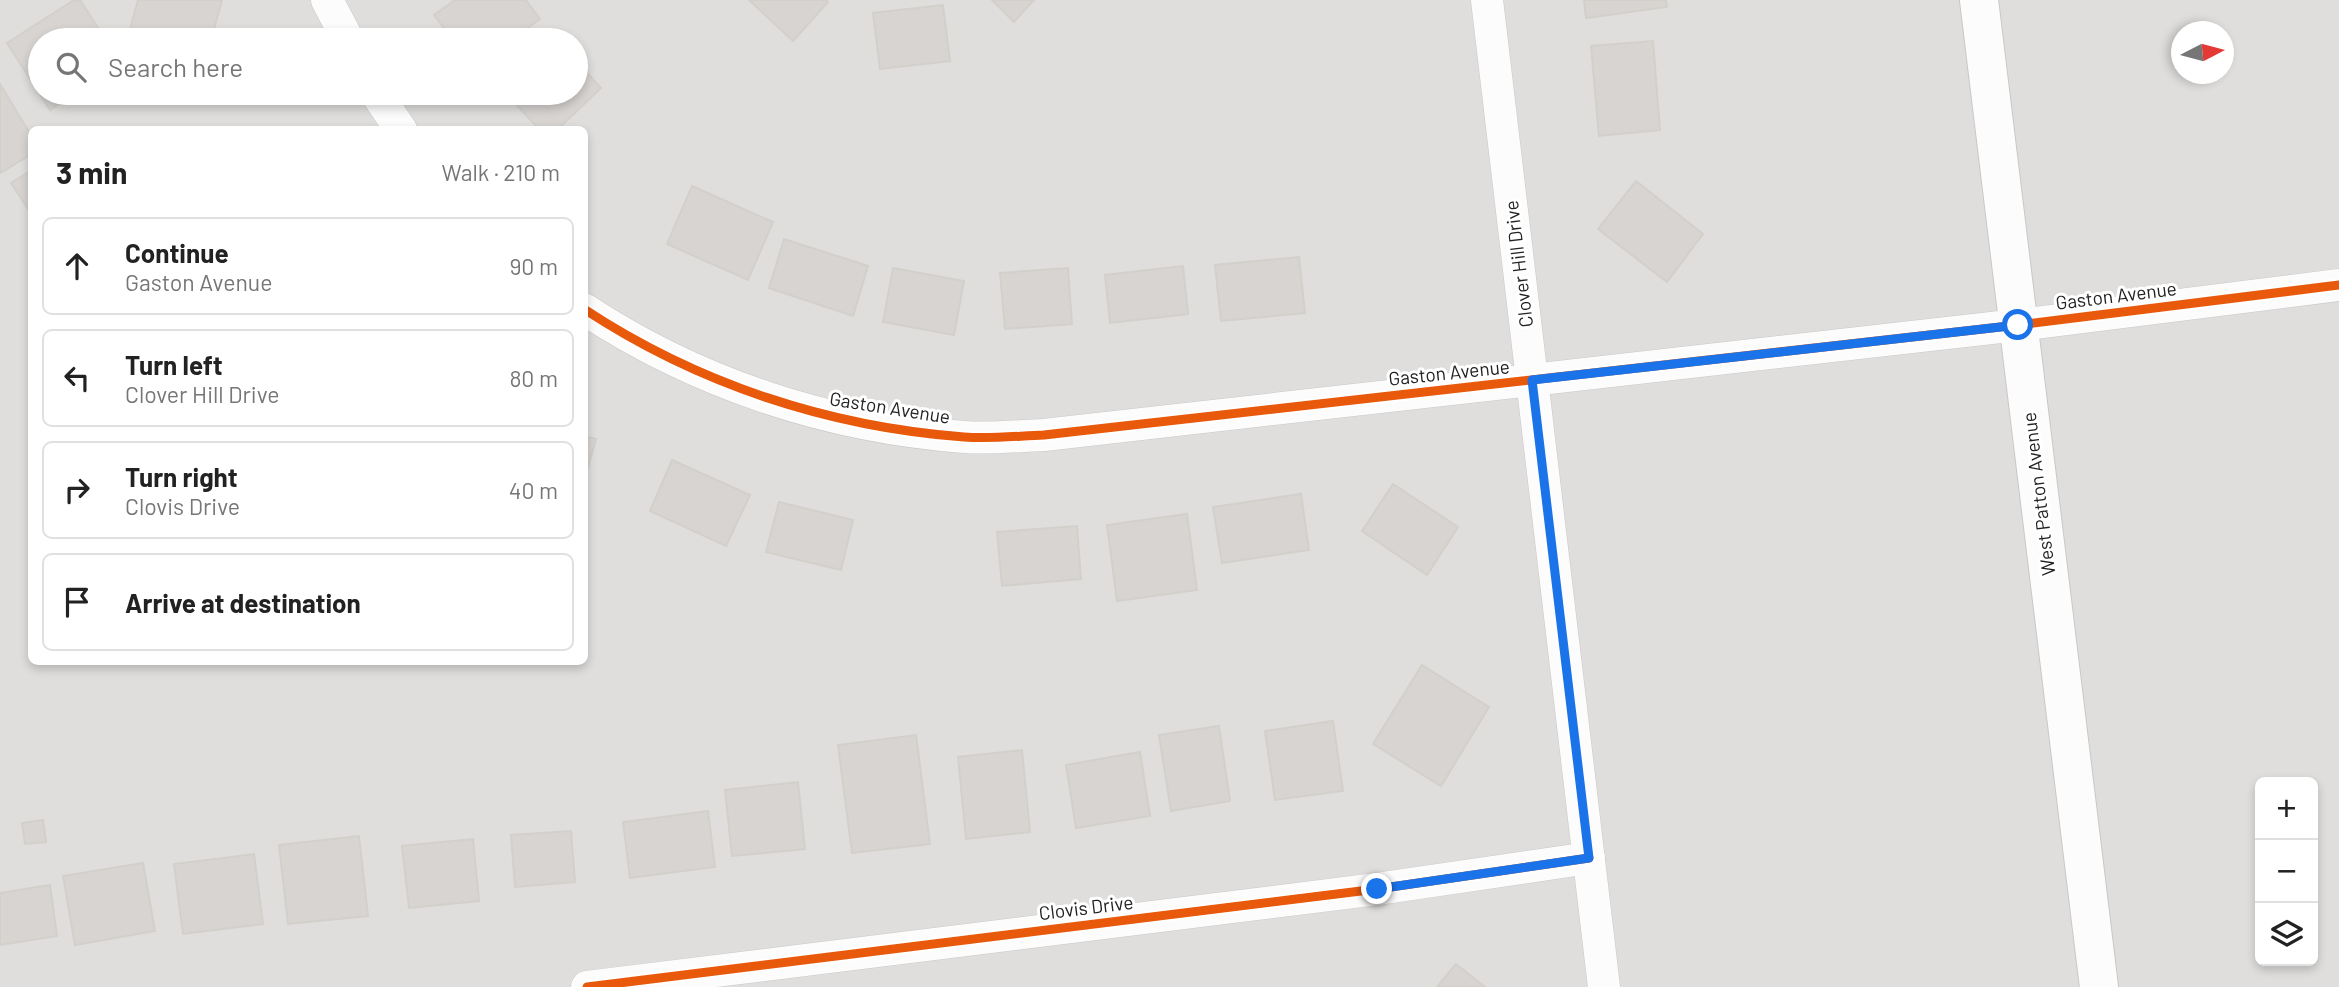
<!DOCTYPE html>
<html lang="en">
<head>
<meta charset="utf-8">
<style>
  :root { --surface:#fff; --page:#f6f6f6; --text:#222; --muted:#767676; --line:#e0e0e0 }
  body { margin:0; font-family:Barlow,sans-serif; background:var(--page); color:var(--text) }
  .controls { position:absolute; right:21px; bottom:21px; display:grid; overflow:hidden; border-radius:10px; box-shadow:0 4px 10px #0003 }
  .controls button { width:63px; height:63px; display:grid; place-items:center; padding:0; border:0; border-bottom:2px solid var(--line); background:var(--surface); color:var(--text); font:35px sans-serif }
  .compass { position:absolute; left:2171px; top:21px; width:63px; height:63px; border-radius:50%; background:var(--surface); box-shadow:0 4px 10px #0003; rotate:84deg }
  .stop { position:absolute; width:21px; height:21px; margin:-16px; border:5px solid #1a73e8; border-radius:50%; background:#fff }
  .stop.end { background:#1a73e8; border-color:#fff; box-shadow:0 2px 7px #0008 }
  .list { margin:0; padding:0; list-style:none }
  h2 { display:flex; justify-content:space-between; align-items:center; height:91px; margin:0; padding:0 28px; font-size:30px }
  h2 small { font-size:23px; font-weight:400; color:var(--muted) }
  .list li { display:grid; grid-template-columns:46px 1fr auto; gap:21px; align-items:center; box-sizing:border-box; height:98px; margin:0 14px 14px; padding:0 14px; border:2px solid var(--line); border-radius:10px }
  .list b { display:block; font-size:26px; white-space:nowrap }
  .list p { margin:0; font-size:23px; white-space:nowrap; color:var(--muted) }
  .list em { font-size:23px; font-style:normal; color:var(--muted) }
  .icon { flex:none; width:38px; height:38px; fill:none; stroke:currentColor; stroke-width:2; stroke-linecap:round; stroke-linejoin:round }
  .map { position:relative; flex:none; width:2339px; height:987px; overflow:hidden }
  .search { position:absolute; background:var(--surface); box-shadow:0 4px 10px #0003; left:28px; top:28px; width:560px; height:77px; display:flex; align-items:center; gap:18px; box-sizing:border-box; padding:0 24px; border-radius:38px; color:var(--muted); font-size:26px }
  .panel { position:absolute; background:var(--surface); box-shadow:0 4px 10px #0003; left:28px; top:126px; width:560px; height:539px; border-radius:10px }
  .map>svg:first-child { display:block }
  .residential { fill:#dfdedc; fill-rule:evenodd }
  .building { fill:#d7d4d2; stroke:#d3d0cc; stroke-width:2 }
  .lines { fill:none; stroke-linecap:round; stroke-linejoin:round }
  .minor-casing { stroke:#c9c8c7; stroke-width:33 }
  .tertiary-casing { stroke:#c9c8c7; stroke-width:40 }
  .minor { stroke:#fdfcfc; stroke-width:32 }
  .tertiary { stroke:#fdfcfc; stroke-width:38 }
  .cycleway-casing { stroke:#fff; stroke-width:13 }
  .cycleway { stroke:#e8590c; stroke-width:9 }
  .route { stroke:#1a73e8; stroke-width:9 }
  .labels { text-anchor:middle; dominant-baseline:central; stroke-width:6; stroke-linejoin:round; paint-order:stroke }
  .street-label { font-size:19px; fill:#222; stroke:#fff }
</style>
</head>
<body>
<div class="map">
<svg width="2339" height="987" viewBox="0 0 2339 987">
  <rect width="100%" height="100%" fill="#f0eeeb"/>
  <!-- residential -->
  <path class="residential" d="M0,0h2339v987h-2339zM2182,32h42v42h-42zM40,40h536v53h-536zM32,130h552v532h-552zM2260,782h53v179h-53z"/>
  <!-- building -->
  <g class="building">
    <path d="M74,0h6l26,40h-66v53h36l-26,17 -43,-67z"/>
    <path d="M138,0h84l-11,40h-41l-40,-11z"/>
    <path d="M455,0h71l14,19 -29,21h-58l-19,-25z"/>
    <path d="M749,0h77l2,2 -35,39z"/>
    <path d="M992,0h42l-20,22z"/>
    <path d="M1584,0h82l1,7 -81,11z"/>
    <path d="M943,5l7,56 -70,8 -7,-56z"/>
    <path d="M1653,41l7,89 -61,6 -8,-90z"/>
    <path d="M576,61l25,27 -44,42h-17l-30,-32 6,-5h60z"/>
    <path d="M0,84l32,53v17l-32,19z"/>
    <path d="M32,170v45l-21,-32z"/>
    <path d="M1636,181l67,53 -36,48 -69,-53z"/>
    <path d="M692,186l81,36 -25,58 -81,-36z"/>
    <path d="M784,239l84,27 -15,50 -84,-28z"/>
    <path d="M1299,257l6,56 -84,8 -6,-56z"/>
    <path d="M1183,266l5,48 -78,9 -5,-48z"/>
    <path d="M893,268l71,13 -10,54 -71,-13z"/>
    <path d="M1068,268l4,56 -67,5 -5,-56z"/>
    <path d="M584,436l12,3 -12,42z"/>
    <path d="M672,460l78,35 -24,51 -76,-35z"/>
    <path d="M1393,484l65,43 -31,48 -65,-44z"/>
    <path d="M1301,494l8,56 -87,13 -9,-56z"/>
    <path d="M779,502l74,18 -12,50 -75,-18z"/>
    <path d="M1187,514l10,76 -80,11 -10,-76z"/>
    <path d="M1077,526l4,53 -79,7 -5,-54z"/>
    <path d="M1422,665l67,42 -48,79 -68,-42z"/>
    <path d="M1333,721l10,70 -68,9 -10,-69z"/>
    <path d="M1219,726l11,75 -59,10 -12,-76z"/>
    <path d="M916,735l14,109 -78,9 -14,-108z"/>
    <path d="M1022,750l8,82 -64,7 -8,-82z"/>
    <path d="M1140,752l10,64 -74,12 -10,-63z"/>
    <path d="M798,782l7,67 -73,7 -7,-66z"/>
    <path d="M708,811l7,56 -85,11 -7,-56z"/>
    <path d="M43,820l3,22 -21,2 -3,-21z"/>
    <path d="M571,831l4,51 -60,5 -4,-52z"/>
    <path d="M359,836l9,80 -80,8 -9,-79z"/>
    <path d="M473,839l6,62 -70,7 -7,-62z"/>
    <path d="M254,854l9,70 -80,10 -9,-70z"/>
    <path d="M143,863l12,68 -80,14 -12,-69z"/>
    <path d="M50,885l7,51 -57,9v-52z"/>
    <path d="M1456,964l29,23h-48z"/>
  </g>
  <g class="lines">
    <defs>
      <g id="minor">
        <path d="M327,0l21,40"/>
        <path d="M1487,0l117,987"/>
        <path d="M376,93l25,37"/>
        <path d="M584,309c114,75 245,118 380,128 26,2 53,-1 80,-2l974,-110 321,-40"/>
        <path d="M587,987l790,-98 212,-31"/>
      </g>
      <path id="tertiary" d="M1979,0l120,987"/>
    </defs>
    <!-- minor casing -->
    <use href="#minor" class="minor-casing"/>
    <!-- tertiary casing -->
    <use href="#tertiary" class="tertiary-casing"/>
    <!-- minor -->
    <use href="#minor" class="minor"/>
    <!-- tertiary -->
    <use href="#tertiary" class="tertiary"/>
    <defs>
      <g id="cycleway">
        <path d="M584,309c114,75 245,118 380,128 26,2 53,-1 80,-2l974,-110 321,-40"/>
        <path d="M587,987l790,-98 212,-31"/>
      </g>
    </defs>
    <!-- cycleway casing -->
    <use href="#cycleway" class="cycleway-casing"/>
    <!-- cycleway -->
    <use href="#cycleway" class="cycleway"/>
  </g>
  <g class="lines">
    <!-- route -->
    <path class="route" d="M1377,889l212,-31 -57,-478 486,-55"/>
  </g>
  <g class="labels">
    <!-- street labels -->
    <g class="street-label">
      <text transform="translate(1518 264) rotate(-97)">Clover Hill Drive</text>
      <text transform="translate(2116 295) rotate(-7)">Gaston Avenue</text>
      <text transform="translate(1449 372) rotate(-6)">Gaston Avenue</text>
      <text transform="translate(890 407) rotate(9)">Gaston Avenue</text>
      <text transform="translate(2038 494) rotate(-97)">West Patton Avenue</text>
      <text transform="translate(1086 907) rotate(-7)">Clovis Drive</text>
    </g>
  </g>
</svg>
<div class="controls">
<button>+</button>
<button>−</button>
<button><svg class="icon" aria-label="layers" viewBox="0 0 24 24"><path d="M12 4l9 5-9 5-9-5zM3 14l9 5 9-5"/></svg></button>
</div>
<svg class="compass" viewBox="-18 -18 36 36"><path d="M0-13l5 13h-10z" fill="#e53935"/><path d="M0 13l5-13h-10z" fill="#767676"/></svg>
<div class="stop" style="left:2018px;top:325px"></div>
<div class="stop end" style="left:1377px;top:889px"></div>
<div class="search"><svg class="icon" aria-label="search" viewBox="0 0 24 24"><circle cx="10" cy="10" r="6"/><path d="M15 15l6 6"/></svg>Search here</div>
<section class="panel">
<h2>3 min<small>Walk · 210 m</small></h2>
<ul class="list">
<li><svg class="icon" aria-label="ahead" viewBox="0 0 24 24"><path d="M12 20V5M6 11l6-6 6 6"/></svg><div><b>Continue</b><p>Gaston Avenue</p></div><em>90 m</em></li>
<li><svg class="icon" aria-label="left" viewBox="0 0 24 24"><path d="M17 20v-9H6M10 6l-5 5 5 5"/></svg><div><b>Turn left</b><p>Clover Hill Drive</p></div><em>80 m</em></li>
<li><svg class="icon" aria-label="right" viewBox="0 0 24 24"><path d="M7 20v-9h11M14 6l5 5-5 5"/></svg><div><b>Turn right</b><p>Clovis Drive</p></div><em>40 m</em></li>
<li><svg class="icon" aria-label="arrive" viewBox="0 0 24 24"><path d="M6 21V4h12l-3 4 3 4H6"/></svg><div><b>Arrive at destination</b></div></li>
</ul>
</section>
</div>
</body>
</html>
